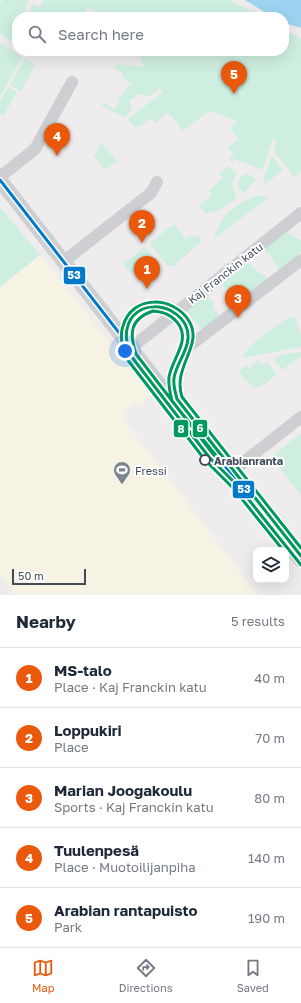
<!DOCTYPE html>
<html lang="en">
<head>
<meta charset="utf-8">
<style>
  :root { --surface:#fff; --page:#f2f2f3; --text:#1f2937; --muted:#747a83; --line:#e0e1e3; --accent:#ea580c }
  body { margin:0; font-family:"Golos Text",sans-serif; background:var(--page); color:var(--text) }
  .controls { position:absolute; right:12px; bottom:12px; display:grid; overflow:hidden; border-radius:8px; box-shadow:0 4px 16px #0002 }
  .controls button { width:36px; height:36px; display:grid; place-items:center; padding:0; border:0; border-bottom:1px solid var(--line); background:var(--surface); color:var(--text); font:20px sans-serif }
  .scale { position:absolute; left:12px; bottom:10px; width:74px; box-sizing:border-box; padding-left:4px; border:2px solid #424c5a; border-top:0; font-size:11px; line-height:14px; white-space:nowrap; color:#424c5a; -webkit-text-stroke:3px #fff; paint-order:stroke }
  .you { position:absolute; left:125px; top:351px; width:14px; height:14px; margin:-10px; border:3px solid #fff; border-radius:50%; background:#1a73e8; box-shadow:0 0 0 6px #1a73e833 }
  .badge { display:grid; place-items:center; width:26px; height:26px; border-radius:50%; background:var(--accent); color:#fff; font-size:13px; font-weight:700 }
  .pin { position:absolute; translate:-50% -33px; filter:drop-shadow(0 1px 2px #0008) }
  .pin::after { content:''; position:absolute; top:21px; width:14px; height:12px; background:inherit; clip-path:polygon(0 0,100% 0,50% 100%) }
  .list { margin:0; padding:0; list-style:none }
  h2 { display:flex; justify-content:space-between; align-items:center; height:52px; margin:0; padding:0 16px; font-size:17px }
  h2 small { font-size:13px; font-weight:400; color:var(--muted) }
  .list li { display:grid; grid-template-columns:26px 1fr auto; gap:12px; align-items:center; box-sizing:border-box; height:60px; padding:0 16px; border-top:1px solid var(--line) }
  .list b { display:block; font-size:15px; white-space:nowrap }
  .list p { margin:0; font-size:13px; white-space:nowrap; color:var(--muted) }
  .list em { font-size:13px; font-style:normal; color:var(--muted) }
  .icon { flex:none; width:22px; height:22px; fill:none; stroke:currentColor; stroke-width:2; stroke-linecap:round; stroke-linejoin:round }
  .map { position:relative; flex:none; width:301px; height:595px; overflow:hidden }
  .search { position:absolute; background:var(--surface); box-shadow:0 4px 16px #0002; left:12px; right:12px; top:12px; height:44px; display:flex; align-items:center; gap:10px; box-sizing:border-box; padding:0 14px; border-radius:16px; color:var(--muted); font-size:15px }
  .sheet { height:352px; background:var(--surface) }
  nav { display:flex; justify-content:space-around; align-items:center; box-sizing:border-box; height:56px; border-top:1px solid var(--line); background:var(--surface); font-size:11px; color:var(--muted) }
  nav a { display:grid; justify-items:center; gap:2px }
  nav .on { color:var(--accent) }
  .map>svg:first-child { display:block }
  .commercial { fill:#f6f3e5 }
  .green { fill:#ceefdf }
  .water { fill:#9ed4f1 }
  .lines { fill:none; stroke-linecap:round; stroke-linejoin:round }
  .minor { stroke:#cdcfd2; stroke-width:12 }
  .tertiary { stroke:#cdcfd2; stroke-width:15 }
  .tram { stroke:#c5c7c9; stroke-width:1 }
  .bus-1-casing { stroke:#fff; stroke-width:6 }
  .bus-1 { stroke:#007ac9; stroke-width:3 }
  .tram-1-casing { stroke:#fff; stroke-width:6 }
  .tram-2-casing { stroke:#fff; stroke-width:6 }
  .tram-3-casing { stroke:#fff; stroke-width:6 }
  .tram-1 { stroke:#00985f; stroke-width:3 }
  .tram-2 { stroke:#00985f; stroke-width:3 }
  .tram-3 { stroke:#00985f; stroke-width:3 }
  .stop-dot { fill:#fff; stroke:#424c5a; stroke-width:2 }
  .labels { text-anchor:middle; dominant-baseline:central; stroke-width:4; stroke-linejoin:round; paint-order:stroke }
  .street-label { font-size:11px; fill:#424c5a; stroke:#fff }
  .stop-label { font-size:11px; font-weight:bold; fill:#424c5a; stroke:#fff; text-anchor:start }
  .poi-label { font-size:11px; fill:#424c5a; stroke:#fff; text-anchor:start }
  .line-badge { stroke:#fff; stroke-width:1.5 }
  .badge-label { font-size:11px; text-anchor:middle; font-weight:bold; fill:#fff }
</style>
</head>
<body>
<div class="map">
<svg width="301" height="595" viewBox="0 0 301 595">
  <rect width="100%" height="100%" fill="#eeecec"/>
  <!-- commercial -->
  <path class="commercial" d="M40,255l112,140 -14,11 -3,-4 -13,10 3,4 -3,2 136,177h-242l-16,-21v-287z"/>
  <!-- green -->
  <g class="green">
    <path d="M2,0h27l-4,6 1,11h-9v28l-17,-11v-30z"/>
    <path d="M42,0h189l29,17h-153l-13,-7 -8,-2 -1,9h-54v-13l8,3 3,-4z"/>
    <path d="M284,31l17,7v133l-7,6 -20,-26 3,-11 -4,-2 -11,32 -27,-11 -2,4 -4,-4 5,-5 -6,-6 11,-9 -9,-11 7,-7 -28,-10 -26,20 -15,-19 -13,11 -4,-5 -10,8 -2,-1 -4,3 -7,-9 35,-27 -3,-4 -10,8 -13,-2 -2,4 -6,2 3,10 -8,7 -22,-11 1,-3 12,6 5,-10 -2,-1 1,-3 3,1 7,-12 2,1 1,-2 -11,-7 2,-3 -9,-5 2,-4 28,3 -7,-16h147z"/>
    <path d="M0,43l22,14 -22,39z"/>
    <path d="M24,59l11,6 -14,26 -11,-6z"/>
    <path d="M8,87l9,5 -13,23 -4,-2v-12z"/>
    <path d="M101,143l16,18 -11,9 -12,-14z"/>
    <path d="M272,156l11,14 -18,14 -2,-4z"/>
    <path d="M228,166l9,7 -5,10 4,16 -18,12 -12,3 -7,-9 13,-10 -3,-4 14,-13 -4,-5z"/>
    <path d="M246,174l11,4 -13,15 -6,-6 2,-10z"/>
    <path d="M257,196h7l4,2 -55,42c9,-25 19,-35 44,-44z"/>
    <path d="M0,207l40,48 -40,32z"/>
    <path d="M174,224l12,15 6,-4 3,3 3,-3 4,6 -28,25 -7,-1 -17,-22z"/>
    <path d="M284,230l17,11v11l-22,18 -9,-15 -8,-7z"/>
    <path d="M145,247l8,10 -22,17 -8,-10z"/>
    <path d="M246,260l10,11 9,4 3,4 -31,24 -17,-22z"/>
    <path d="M209,293v7l5,3v6l6,7 -18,14 -17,-21z"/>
    <path d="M290,317l6,1 5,18v11l-59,11c8,-16 33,-32 48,-41z"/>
    <path d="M301,352v4l-19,14 -8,-10 6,-5z"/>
    <path d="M258,360l4,5 5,-3 10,12 -12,10 -10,3 -10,-7 -6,-9 7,-6 3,4z"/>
    <path d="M301,433v62l-30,-38z"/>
  </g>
  <!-- water -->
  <path class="water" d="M245,0h56v28l-17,-5v-6h-11z"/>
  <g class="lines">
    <!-- minor -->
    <g class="minor">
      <path d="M0,177l35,-28 37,-67"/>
      <path d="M63,262l88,-69 6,-11"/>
      <path d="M131,348l170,-135"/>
      <path d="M173,402v-25l10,-26 118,-91"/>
      <path d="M230,473l71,-56"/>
    </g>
    <!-- tertiary -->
    <path class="tertiary" d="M0,180l173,222 128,158"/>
    <!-- tram -->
    <path class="tram" d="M147,378l24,24 66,83"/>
    <defs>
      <path id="bus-1" d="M0,180l173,222 128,158"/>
    </defs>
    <!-- bus-1 casing -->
    <use href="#bus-1" class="bus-1-casing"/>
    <!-- bus-1 -->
    <use href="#bus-1" class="bus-1"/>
    <defs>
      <path id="tram-1" d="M301,556l-124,-157c-2,-7 -4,-14 -3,-21 3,-18 20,-33 12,-52 -12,-25 -53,-27 -59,3 -2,10 1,18 4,27l78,101 28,28 64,80"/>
      <path id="tram-2" d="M283,550l-50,-62 -28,-28 -78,-101c-4,-11 -8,-22 -4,-33 9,-32 51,-30 66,-5 15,25 -17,45 -7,76l119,151"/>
      <path id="tram-3" d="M153,311c10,1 17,3 24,11 15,18 -5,36 -8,55 -1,8 1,16 3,24l50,62 -9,-9 -77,-100c-7,-21 -6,-35 17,-43z"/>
    </defs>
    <!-- tram-1 casing -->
    <use href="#tram-1" class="tram-1-casing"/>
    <!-- tram-2 casing -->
    <use href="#tram-2" class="tram-2-casing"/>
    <!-- tram-3 casing -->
    <use href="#tram-3" class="tram-3-casing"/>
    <!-- tram-1 -->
    <use href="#tram-1" class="tram-1"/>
    <!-- tram-2 -->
    <use href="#tram-2" class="tram-2"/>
    <!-- tram-3 -->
    <use href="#tram-3" class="tram-3"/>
  </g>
  <!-- icons -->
  <defs>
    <symbol id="stadium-pin" viewBox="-11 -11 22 30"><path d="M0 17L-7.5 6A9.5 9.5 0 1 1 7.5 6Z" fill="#7e848d" stroke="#fff"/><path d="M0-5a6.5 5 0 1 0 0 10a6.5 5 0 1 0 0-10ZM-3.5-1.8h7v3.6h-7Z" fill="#fff"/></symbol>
  </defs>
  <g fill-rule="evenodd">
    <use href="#stadium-pin" x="112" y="460" width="20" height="27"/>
  </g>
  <!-- markers -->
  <circle class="stop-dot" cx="205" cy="460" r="5"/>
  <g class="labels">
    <!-- street labels -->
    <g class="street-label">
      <text transform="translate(225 273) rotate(-38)">Kaj Franckin katu</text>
    </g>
    <!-- stop labels -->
    <g class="stop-label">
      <text x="214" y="460">Arabianranta</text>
    </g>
    <!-- poi labels -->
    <g class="poi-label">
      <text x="135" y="470">Fressi</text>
    </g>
  </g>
  <g class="line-badge">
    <rect x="63" y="266" width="23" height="19" rx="4" fill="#007ac9"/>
    <rect x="192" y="419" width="16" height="19" rx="4" fill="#00985f"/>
    <rect x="173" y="419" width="16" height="19" rx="4" fill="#00985f"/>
    <rect x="232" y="480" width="23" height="19" rx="4" fill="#007ac9"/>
  </g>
  <g class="badge-label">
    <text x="74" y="279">53</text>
    <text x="200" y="432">6</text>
    <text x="181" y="433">8</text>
    <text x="244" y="493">53</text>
  </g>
</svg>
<div class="controls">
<button><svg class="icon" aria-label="layers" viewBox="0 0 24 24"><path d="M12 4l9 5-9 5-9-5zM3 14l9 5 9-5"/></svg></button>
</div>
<div class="scale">50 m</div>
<div class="you"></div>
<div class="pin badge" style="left:147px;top:289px">1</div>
<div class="pin badge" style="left:142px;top:243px">2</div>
<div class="pin badge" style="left:238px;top:318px">3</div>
<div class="pin badge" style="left:57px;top:156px">4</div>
<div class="pin badge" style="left:234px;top:94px">5</div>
<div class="search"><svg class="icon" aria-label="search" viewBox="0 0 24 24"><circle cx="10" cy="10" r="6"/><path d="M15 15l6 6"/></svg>Search here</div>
</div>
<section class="sheet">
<h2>Nearby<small>5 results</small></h2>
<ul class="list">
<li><span class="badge">1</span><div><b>MS-talo</b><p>Place · Kaj Franckin katu</p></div><em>40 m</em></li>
<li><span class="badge">2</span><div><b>Loppukiri</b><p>Place</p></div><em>70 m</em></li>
<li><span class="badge">3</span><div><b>Marian Joogakoulu</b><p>Sports · Kaj Franckin katu</p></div><em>80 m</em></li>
<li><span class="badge">4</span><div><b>Tuulenpesä</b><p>Place · Muotoilijanpiha</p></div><em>140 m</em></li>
<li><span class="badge">5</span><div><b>Arabian rantapuisto</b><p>Park</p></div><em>190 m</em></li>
</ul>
</section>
<nav>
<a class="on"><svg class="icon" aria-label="map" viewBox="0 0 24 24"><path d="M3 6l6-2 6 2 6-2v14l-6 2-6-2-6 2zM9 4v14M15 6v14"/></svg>Map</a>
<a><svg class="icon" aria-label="directions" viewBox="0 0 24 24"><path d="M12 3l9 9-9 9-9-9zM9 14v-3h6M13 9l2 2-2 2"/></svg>Directions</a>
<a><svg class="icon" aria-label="saved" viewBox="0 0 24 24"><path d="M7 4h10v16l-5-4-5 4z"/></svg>Saved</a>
</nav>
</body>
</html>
